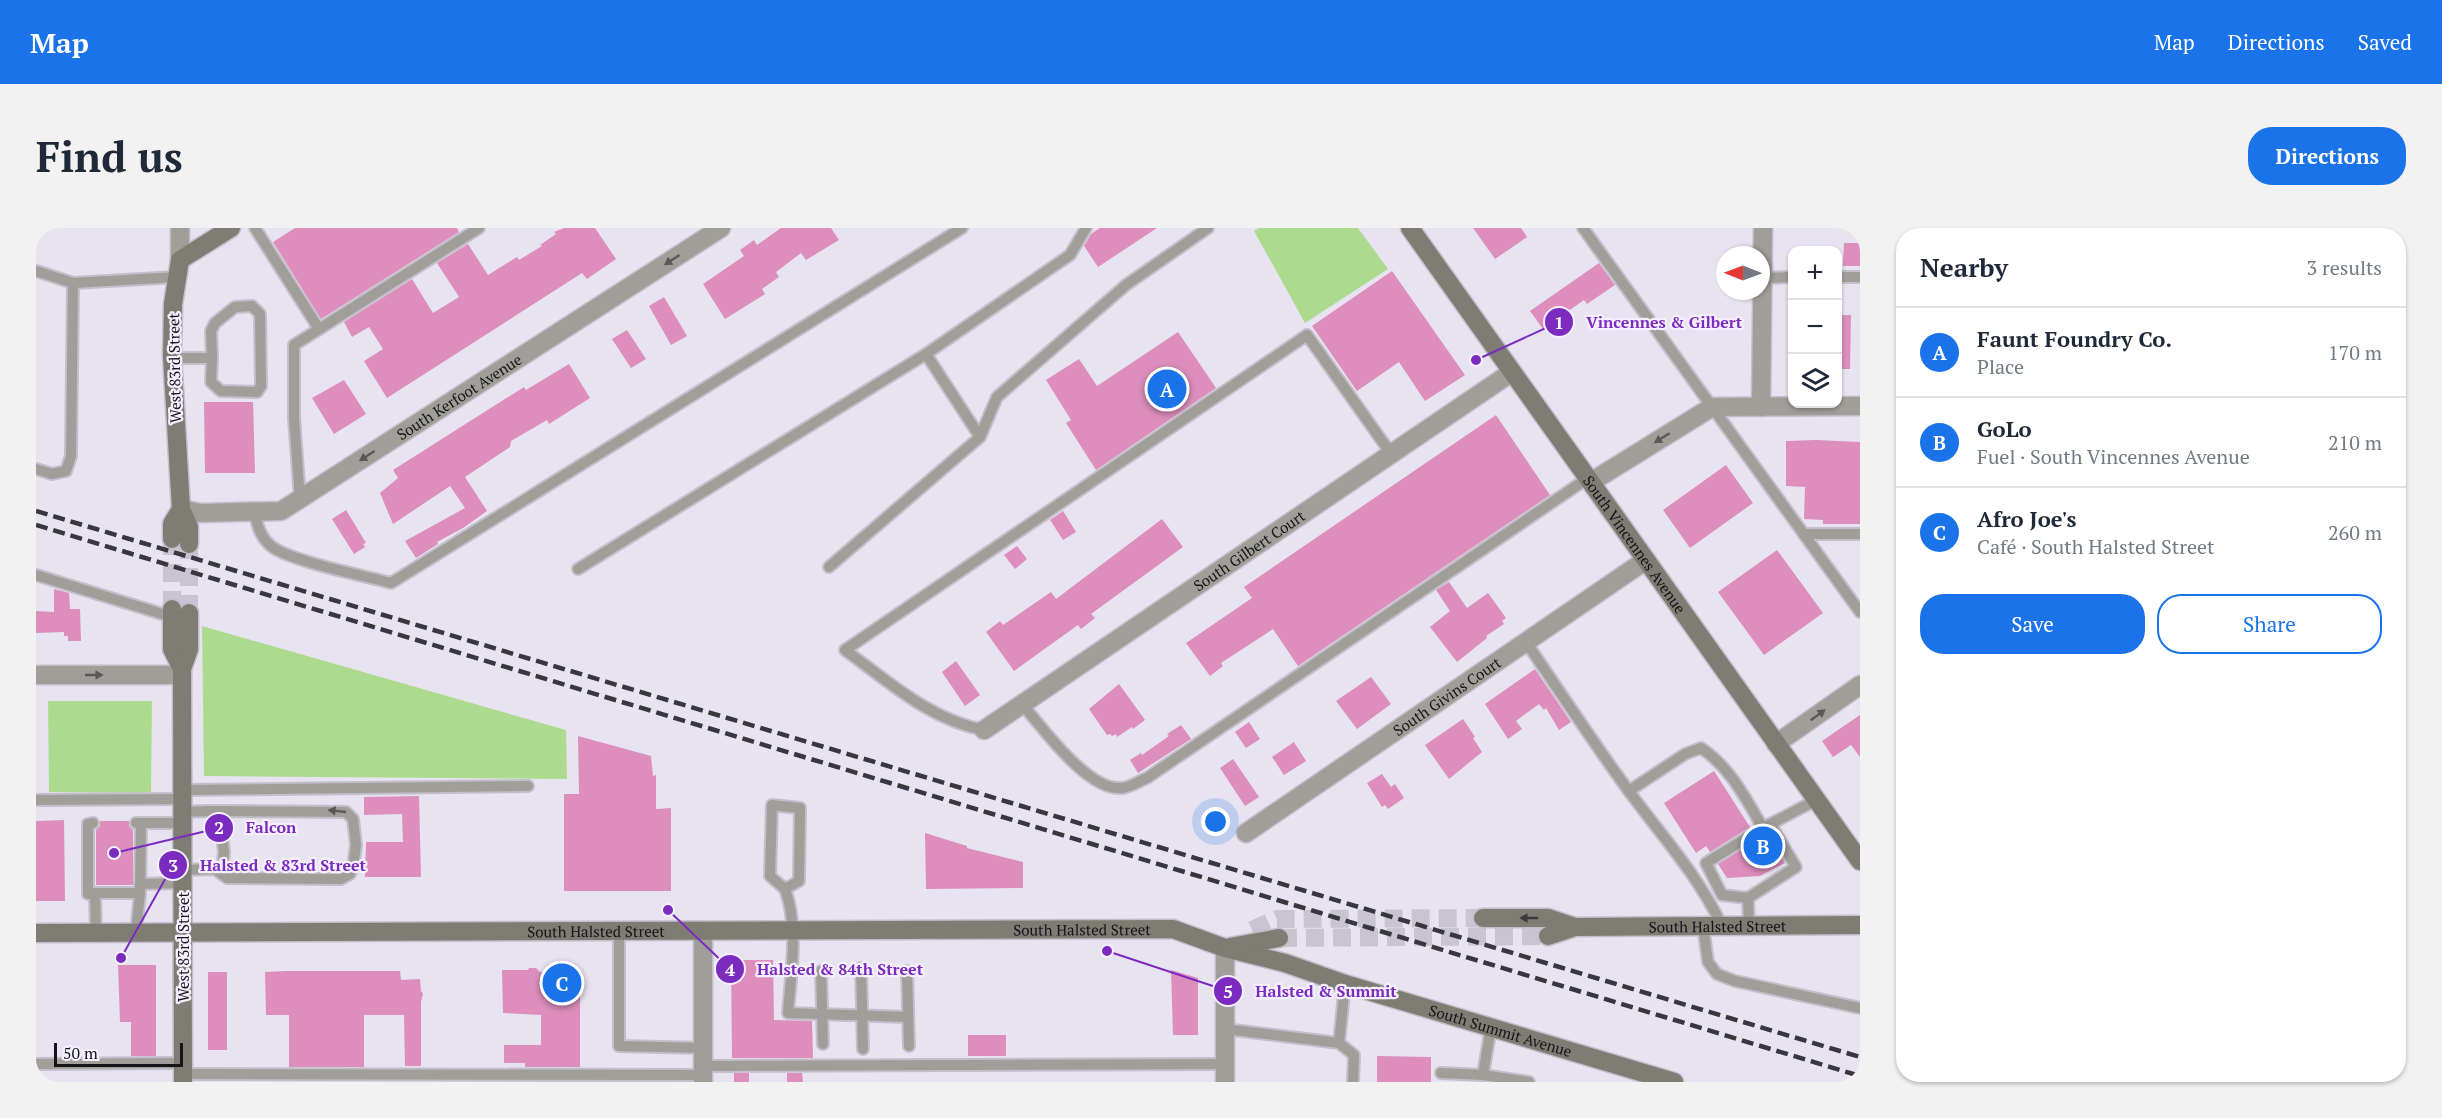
<!DOCTYPE html>
<html lang="en">
<head>
<meta charset="utf-8">
<style>
  :root { --surface:#fff; --page:#f2f2f3; --text:#1f2937; --muted:#747a83; --line:#e0e1e3; --accent:#1a73e8 }
  body { margin:0; font-family:"PT Serif",serif; background:var(--page); color:var(--text) }
  .controls { position:absolute; right:18px; top:18px; display:grid; overflow:hidden; border-radius:12px; box-shadow:0 2px 4px #0004 }
  .controls button { width:54px; height:54px; display:grid; place-items:center; padding:0; border:0; border-bottom:2px solid var(--line); background:var(--surface); color:var(--text); font:30px sans-serif }
  .compass { position:absolute; left:1680px; top:18px; width:54px; height:54px; border-radius:50%; background:var(--surface); box-shadow:0 2px 4px #0004; rotate:271deg }
  .scale { position:absolute; left:18px; bottom:15px; width:129px; box-sizing:border-box; padding-left:6px; border:3px solid #151419; border-top:0; font-size:16px; line-height:21px; white-space:nowrap; color:#151419; -webkit-text-stroke:4px #f5f0ff; paint-order:stroke }
  .you { position:absolute; left:1180px; top:594px; width:21px; height:21px; margin:-15px; border:4px solid #fff; border-radius:50%; background:#1a73e8; box-shadow:0 0 0 9px #1a73e833 }
  .badge { display:grid; place-items:center; width:39px; height:39px; border-radius:50%; background:var(--accent); color:#fff; font-size:20px; font-weight:700 }
  .pin { position:absolute; translate:-50% -50%; border:3px solid #fff; box-shadow:0 2px 6px #0006 }
  .list { margin:0; padding:0; list-style:none }
  h2 { display:flex; justify-content:space-between; align-items:center; height:78px; margin:0; padding:0 24px; font-size:26px }
  h2 small { font-size:20px; font-weight:400; color:var(--muted) }
  .list li { display:grid; grid-template-columns:39px 1fr auto; gap:18px; align-items:center; box-sizing:border-box; height:90px; padding:0 24px; border-top:2px solid var(--line) }
  .list b { display:block; font-size:22px; white-space:nowrap }
  .list p { margin:0; font-size:20px; white-space:nowrap; color:var(--muted) }
  .list em { font-size:20px; font-style:normal; color:var(--muted) }
  .actions { display:flex; gap:12px; padding:18px 24px }
  .actions a { flex:1; padding:14px 0; border:2px solid var(--accent); border-radius:24px; text-align:center; font-size:21px; color:var(--accent) }
  .actions .main { background:var(--accent); color:#fff }
  .icon { flex:none; width:33px; height:33px; fill:none; stroke:currentColor; stroke-width:2; stroke-linecap:round; stroke-linejoin:round }
  .map { position:relative; flex:none; width:1824px; height:854px; overflow:hidden; border-radius:24px }
  header { display:flex; align-items:center; gap:36px; box-sizing:border-box; height:84px; padding:0 30px; background:var(--accent); color:#fff }
  header strong { font-size:28px }
  nav { display:flex; gap:33px; margin-inline-start:auto; font-size:21px }
  .intro { display:flex; align-items:center; justify-content:space-between; box-sizing:border-box; height:144px; padding:0 36px }
  h1 { margin:0; font-size:42px }
  .button { padding:15px 27px; border-radius:24px; background:var(--accent); color:#fff; font-size:21px; font-weight:700 }
  main { display:flex; gap:36px; padding:0 36px }
  aside { flex:1; background:var(--surface); border-radius:24px; box-shadow:0 2px 4px #0004 }
  .map>svg:first-child { display:block }
  .green { fill:#acdb90 }
  .building { fill:#dd8ebc }
  .lines { fill:none; stroke-linecap:round; stroke-linejoin:round }
  .secondary-tunnel { stroke:#c8c4d1; stroke-width:18; stroke-dasharray:18 9; stroke-linecap:butt }
  .lane-casing { stroke:#c2beca; stroke-width:14 }
  .street-casing { stroke:#c2beca; stroke-width:21 }
  .secondary-casing { stroke:#c2beca; stroke-width:21 }
  .lane { stroke:#a09e98; stroke-width:10 }
  .street { stroke:#a09e98; stroke-width:18 }
  .secondary { stroke:#7f7c73; stroke-width:18 }
  .rail { stroke:#39373e; stroke-width:4.5; stroke-dasharray:12 6; stroke-linecap:butt }
  .oneway { fill:#5a5958 }
  .oneway2 { fill:#3a3838 }
  .labels { text-anchor:middle; dominant-baseline:central; stroke-width:4.5; stroke-linejoin:round; paint-order:stroke }
  .street-label { font-size:15px; fill:#151419; stroke:#f5f0ff }
  .leader { fill:none; stroke:#7b2cbf; stroke-width:2 }
  .callout-dot { fill:#7b2cbf; stroke:#f5f0ff; stroke-width:2 }
  .mark-label { font-size:18px; text-anchor:middle; font-weight:bold; fill:#fff }
  .callout-label { font-size:16px; text-anchor:middle; font-weight:bold; fill:#7b2cbf; stroke:#f5f0ff; stroke-width:4.5; stroke-linejoin:round; paint-order:stroke }
</style>
</head>
<body>
<header>
<strong>Map</strong>
<nav><a>Map</a><a>Directions</a><a>Saved</a></nav>
</header>
<div class="intro"><h1>Find us</h1><a class="button">Directions</a></div>
<main>
<div class="map">
<svg width="1824" height="854" viewBox="0 0 1824 854">
  <rect width="100%" height="100%" fill="#e8e3f1"/>
  <!-- green -->
  <g class="green">
    <path d="M1223,0h99l30,41 -83,54 -51,-92z"/>
    <path d="M166,398l364,104 1,49 -363,-3z"/>
    <path d="M12,473h104l-1,92 -102,-1z"/>
  </g>
  <!-- building -->
  <g class="building">
    <path d="M259,0h162l2,4 -138,87 -48,-77z"/>
    <path d="M528,0h31l21,31 -29,20 -5,-6 -195,125 -23,-37 19,-12 -14,-22 -17,10 -8,-15 68,-43 21,34 26,-16 -22,-34 31,-19 20,31 29,-18 2,3 23,-14 -2,-1 16,-11 -2,-2z"/>
    <path d="M745,0h50l8,12 -33,20 -5,-7 -25,19 3,5 -17,12 3,5 -40,25 -22,-35 41,-28 -4,-6 14,-10 3,5z"/>
    <path d="M1064,0h57l-59,39 -14,-21 7,-12z"/>
    <path d="M1437,0h48l6,9 -32,22z"/>
    <path d="M1808,15h16v23h-17z"/>
    <path d="M1563,35l16,22 -28,19 -3,-4 -41,29 -13,-18z"/>
    <path d="M1356,43l73,104 -40,26 -26,-39 -42,29 -45,-65z"/>
    <path d="M628,69l23,39 -16,9 -22,-39z"/>
    <path d="M1802,87h13l-1,54h-12z"/>
    <path d="M591,102l19,29 -15,9 -19,-29z"/>
    <path d="M1142,104l38,56 -120,82 -30,-47 5,-3 -25,-40 33,-21 18,27z"/>
    <path d="M533,136l21,34 -41,26 -2,-4 -36,21 -1,6 -45,30 22,34 -24,17 -26,14 1,2 -22,14 -11,-17 60,-33 -15,-22 -57,38 -13,-31 18,-15 -5,-8 131,-83 2,3z"/>
    <path d="M308,152l22,34 -32,20 -22,-36z"/>
    <path d="M168,174h49l2,71h-50z"/>
    <path d="M1460,187l54,80 -252,171 -25,-37 -52,34 2,3 -13,10 -24,-33 66,-45 -8,-11z"/>
    <path d="M1780,212l44,2v82h-37v-4l-19,-1 1,-32 -19,-1v-45z"/>
    <path d="M1690,237l27,38 -63,45 -27,-38z"/>
    <path d="M310,282l20,33 -3,1 2,3 -11,7 -22,-35z"/>
    <path d="M1027,283l13,21 -13,8 -13,-20z"/>
    <path d="M1126,291l21,28 -92,67 4,4 -14,11 -3,-4 -64,46 -28,-39 14,-11 3,4 48,-33 5,7z"/>
    <path d="M981,318l10,13 -12,10 -11,-14z"/>
    <path d="M1741,322l46,63 -59,42 -46,-63z"/>
    <path d="M1413,354l18,26 21,-15 18,25 -4,3 2,3 -18,12 1,2 -30,24 -27,-35 20,-16 -14,-21z"/>
    <path d="M18,361l15,4 1,16h10l1,32h-13v-5h-4v-4l-28,1v-22l18,1z"/>
    <path d="M920,433l24,34 -15,11 -23,-34z"/>
    <path d="M1499,441l36,53 -12,8 -13,-22 -2,2 -5,-6 -23,17 6,8 -14,10 -23,-35z"/>
    <path d="M1335,449l20,27 -34,25 -21,-28z"/>
    <path d="M1083,456l26,36 -12,9 -1,-2 -15,10 -1,-3 -4,2 -2,-2 -3,1 -18,-26z"/>
    <path d="M1824,487v42l-9,-12 -18,12 -11,-16z"/>
    <path d="M1427,491l12,18 -2,1 9,14 -33,27 -24,-34z"/>
    <path d="M1213,494l11,17 -14,9 -11,-16z"/>
    <path d="M1145,497l10,14 -53,34 -8,-13 11,-7 1,2 27,-19 -2,-2z"/>
    <path d="M542,508l73,20 2,20 3,-1v34l15,-1v83h-107v-97h15z"/>
    <path d="M1258,514l12,19 -22,14 -12,-18z"/>
    <path d="M1197,531l26,38 -14,9 -25,-38z"/>
    <path d="M1678,543l36,56 -40,25 -4,-6 -10,7 -32,-50z"/>
    <path d="M1346,546l9,13 4,-3 9,14 -16,11 -3,-4 -3,2 -15,-24z"/>
    <path d="M383,568l2,81h-56l1,-35h37l-1,-28 -38,1v-18z"/>
    <path d="M28,592l1,81h-29v-80z"/>
    <path d="M64,593h29v5l4,4v55h-37v-55l4,-4z"/>
    <path d="M889,605l42,13v2l56,14v26l-97,1z"/>
    <path d="M1731,606l18,29 -25,13 -33,2 -9,-14z"/>
    <path d="M695,732h42l1,60 38,1 1,37h-81z"/>
    <path d="M82,737h38v91h-25v-34h-11z"/>
    <path d="M493,740h7l4,4 40,-1v96h-55v-4h-21v-18h37v-30l-38,-2 -1,-43h26z"/>
    <path d="M1135,742l27,8v57h-25z"/>
    <path d="M250,743h114l1,9 19,-1 1,12 2,3 -2,8v64h-16l-1,-51h-40v52h-75v-52h-23l-1,-43z"/>
    <rect x="172" y="744" width="19" height="78"/>
    <rect x="932" y="807" width="38" height="21"/>
    <path d="M1341,828l54,1v25h-54z"/>
    <rect x="698" y="845" width="15" height="9"/>
    <path d="M751,845h15l1,9h-16z"/>
  </g>
  <g class="lines">
    <!-- secondary-tunnel -->
    <g class="secondary-tunnel">
      <path d="M136,381v-70"/>
      <path d="M153,385v-69"/>
      <path d="M1216,702l25,-11 206,-1"/>
      <path d="M1243,710l269,-2"/>
    </g>
    <defs>
      <g id="lane">
        <path d="M219,0l64,101"/>
        <path d="M1050,0l-16,27 -144,99 54,83 17,-40 129,-112 82,-57"/>
        <path d="M1547,0l277,384"/>
        <path d="M0,43l37,12 104,-6"/>
        <path d="M1802,49h22"/>
        <path d="M1727,50l29,-1"/>
        <path d="M136,130h40l-1,24 10,9 36,1 4,-6 -1,-72 -8,-8 -17,1 -20,16 -4,8 1,27"/>
        <path d="M0,241l16,5 14,-3 5,-15 2,-173"/>
        <path d="M264,271l-6,-81v-73l185,-117"/>
        <path d="M219,286c2,12 6,24 16,32 18,15 95,30 120,37l571,-355"/>
        <path d="M1768,306h56"/>
        <path d="M793,339l151,-130"/>
        <path d="M542,341l348,-215"/>
        <path d="M0,347l136,42"/>
        <path d="M1490,414c34,50 67,100 102,148 33,45 70,85 94,136"/>
        <path d="M986,476c20,23 66,87 99,84 8,0 18,-7 26,-10l441,-300"/>
        <path d="M948,502c-54,-10 -95,-48 -139,-80l462,-315 85,120"/>
        <path d="M146,562l346,-4"/>
        <path d="M1593,563l56,-37 16,-6c29,19 45,51 62,80l53,-28"/>
        <path d="M0,572l146,-1"/>
        <path d="M146,584l27,-1 11,10 4,31 -2,22"/>
        <path d="M57,595l-5,1v70l7,-1 1,40"/>
        <path d="M100,595h46"/>
        <path d="M146,642l33,-1 12,9 114,1 9,-5 3,-7 3,-22 -3,-26 -7,-7 -137,-1"/>
        <path d="M104,656l43,-1"/>
        <path d="M749,661l-15,-13 2,-71 28,3 -1,73 -14,8c14,38 6,84 3,124l120,4"/>
        <path d="M59,665h45"/>
        <path d="M1712,670l-26,-3 -16,-32 57,-35"/>
        <path d="M1667,698l5,36 9,12 18,7 125,27"/>
        <path d="M1713,698l-1,-28 48,-31 -26,-43"/>
        <path d="M583,703v115l84,2"/>
        <path d="M100,705l4,-40 1,-70"/>
        <path d="M825,740l2,81"/>
        <path d="M785,743l2,73"/>
        <path d="M871,743l2,75"/>
        <path d="M1189,801l114,14 6,-59"/>
        <path d="M1303,815l15,12 -1,27"/>
        <path d="M0,836l147,-1"/>
        <path d="M667,838l522,-2"/>
        <path d="M1405,845l42,2 8,-48"/>
        <path d="M147,846l520,1"/>
        <path d="M1447,847l46,7"/>
      </g>
      <g id="street">
        <path d="M144,0v32"/>
        <path d="M1725,179l2,-179"/>
        <path d="M1555,254l121,-75 148,-1"/>
        <path id="s1" d="M145,281l19,4 81,-2 440,-283"/>
        <path d="M0,447h146"/>
        <path id="s2" d="M948,502l528,-358"/>
        <path d="M1740,516l84,-59"/>
        <path id="s3" d="M1210,605l400,-273"/>
        <path d="M667,703v151"/>
        <path d="M1189,720v134"/>
      </g>
      <g id="secondary">
        <path id="s4" d="M1374,0l450,633"/>
        <path d="M136,311v-15l9,-15"/>
        <path d="M153,316v-17l-8,-18 -9,-154 1,-51 7,-44 51,-32"/>
        <path d="M136,381v40l10,20"/>
        <path d="M1447,690h65l27,9"/>
        <path id="s5" d="M0,705l1137,-4 52,19 60,15 60,21 329,98"/>
        <path id="s6" d="M1512,708l27,-9 285,-2"/>
        <path d="M1194,719l49,-9"/>
        <path d="M147,854l-1,-413 7,-20v-36"/>
      </g>
    </defs>
    <!-- lane casing -->
    <use href="#lane" class="lane-casing"/>
    <!-- street casing -->
    <use href="#street" class="street-casing"/>
    <!-- secondary casing -->
    <use href="#secondary" class="secondary-casing"/>
    <!-- lane -->
    <use href="#lane" class="lane"/>
    <!-- street -->
    <use href="#street" class="street"/>
    <!-- secondary -->
    <use href="#secondary" class="secondary"/>
    <!-- rail -->
    <g class="rail">
      <path d="M0,283l1824,546"/>
      <path d="M0,297l1824,551"/>
    </g>
  </g>
  <!-- one-way arrows -->
  <defs><path id="oneway-solid" d="M-6-.8H1V-3.2L6.5 0L1 3.2V.8H-6Z" transform="scale(1.5)"/></defs>
  <g class="oneway">
    <use href="#oneway-solid" transform="translate(636 32) rotate(147)"/>
    <use href="#oneway-solid" transform="translate(1626 210) rotate(148)"/>
    <use href="#oneway-solid" transform="translate(331 228) rotate(147)"/>
    <use href="#oneway-solid" transform="translate(58 447)"/>
    <use href="#oneway-solid" transform="translate(1782 487) rotate(-36)"/>
    <use href="#oneway-solid" transform="translate(301 583) rotate(-174)"/>
  </g>
  <use class="oneway2" href="#oneway-solid" transform="translate(1493 690) rotate(-180)"/>
  <g class="labels">
    <!-- street labels -->
    <g class="street-label">
      <text transform="translate(138 140) rotate(-91)">West 83rd Street</text>
      <text stroke="none"><textPath href="#s1" startOffset="312">South Kerfoot Avenue</textPath></text>
      <text stroke="none"><textPath href="#s4" startOffset="388">South Vincennes Avenue</textPath></text>
      <text stroke="none"><textPath href="#s2" startOffset="320">South Gilbert Court</textPath></text>
      <text stroke="none"><textPath href="#s3" startOffset="243">South Givins Court</textPath></text>
      <text stroke="none"><textPath href="#s6" startOffset="171">South Halsted Street</textPath></text>
      <text stroke="none"><textPath href="#s5" startOffset="1046">South Halsted Street</textPath></text>
      <text stroke="none"><textPath href="#s5" startOffset="560">South Halsted Street</textPath></text>
      <text transform="translate(147 719) rotate(-90)">West 83rd Street</text>
      <text stroke="none"><textPath href="#s5" startOffset="1480">South Summit Avenue</textPath></text>
    </g>
  </g>
  <!-- callouts -->
  <path class="leader" d="M1440 132L1523 94M78 625L183 600M85 730L137 637M632 682L694 741M1071 723L1192 763"/>
  <g class="callout-dot">
    <circle cx="1440" cy="132" r="6"/>
    <circle cx="78" cy="625" r="6"/>
    <circle cx="85" cy="730" r="6"/>
    <circle cx="632" cy="682" r="6"/>
    <circle cx="1071" cy="723" r="6"/>
    <circle cx="1523" cy="94" r="15"/>
    <circle cx="183" cy="600" r="15"/>
    <circle cx="137" cy="637" r="15"/>
    <circle cx="694" cy="741" r="15"/>
    <circle cx="1192" cy="763" r="15"/>
  </g>
  <g class="mark-label">
    <text x="1523" y="101">1</text>
    <text x="183" y="606">2</text>
    <text x="137" y="644">3</text>
    <text x="694" y="748">4</text>
    <text x="1192" y="770">5</text>
  </g>
  <g class="callout-label">
    <text x="1628" y="100">Vincennes &amp; Gilbert</text>
    <text x="235" y="605">Falcon</text>
    <text x="247" y="643">Halsted &amp; 83rd Street</text>
    <text x="804" y="747">Halsted &amp; 84th Street</text>
    <text x="1290" y="769">Halsted &amp; Summit</text>
  </g>
</svg>
<div class="controls">
<button>+</button>
<button>−</button>
<button><svg class="icon" aria-label="layers" viewBox="0 0 24 24"><path d="M12 4l9 5-9 5-9-5zM3 14l9 5 9-5"/></svg></button>
</div>
<svg class="compass" viewBox="-18 -18 36 36"><path d="M0-13l5 13h-10z" fill="#e53935"/><path d="M0 13l5-13h-10z" fill="#747a83"/></svg>
<div class="scale">50 m</div>
<div class="you"></div>
<div class="pin badge" style="left:1131px;top:161px">A</div>
<div class="pin badge" style="left:1727px;top:618px">B</div>
<div class="pin badge" style="left:526px;top:755px">C</div>
</div>
<aside>
<h2>Nearby<small>3 results</small></h2>
<ul class="list">
<li><span class="badge">A</span><div><b>Faunt Foundry Co.</b><p>Place</p></div><em>170 m</em></li>
<li><span class="badge">B</span><div><b>GoLo</b><p>Fuel · South Vincennes Avenue</p></div><em>210 m</em></li>
<li><span class="badge">C</span><div><b>Afro Joe's</b><p>Café · South Halsted Street</p></div><em>260 m</em></li>
</ul>
<div class="actions"><a class="main">Save</a><a>Share</a></div>
</aside>
</main>
</body>
</html>
